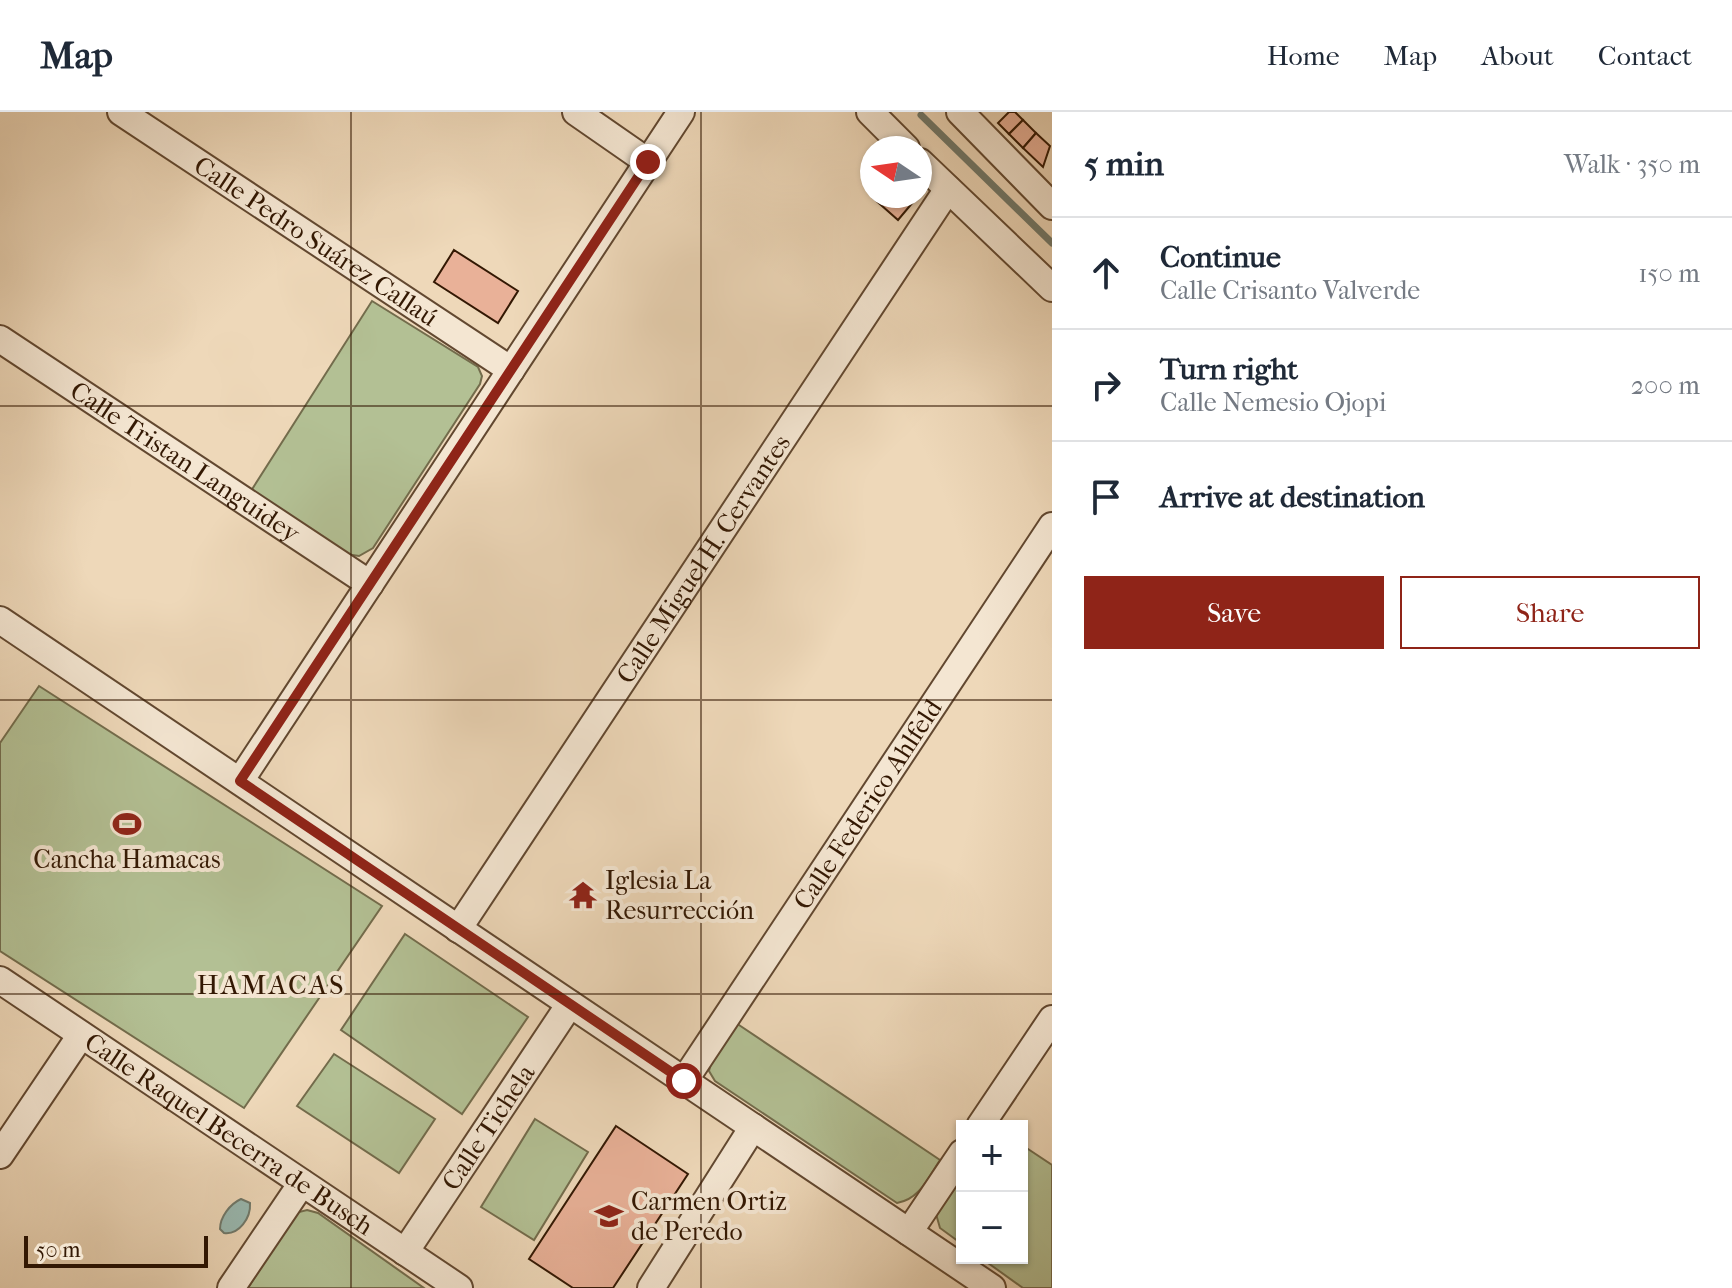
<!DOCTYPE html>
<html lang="en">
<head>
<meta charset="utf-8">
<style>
  :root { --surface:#fff; --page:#f2f2f3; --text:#1f2937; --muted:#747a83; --line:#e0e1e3; --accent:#8f2418 }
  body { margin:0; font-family:"IM FELL French Canon",serif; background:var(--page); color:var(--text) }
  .controls { position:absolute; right:24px; bottom:24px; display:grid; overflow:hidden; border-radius:0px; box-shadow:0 2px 6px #0004 }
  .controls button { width:72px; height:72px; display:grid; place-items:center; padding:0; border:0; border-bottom:2px solid var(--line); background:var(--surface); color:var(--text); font:40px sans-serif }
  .compass { position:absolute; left:860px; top:24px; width:72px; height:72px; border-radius:50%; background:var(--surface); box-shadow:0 2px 6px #0004; rotate:283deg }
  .scale { position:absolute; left:24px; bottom:20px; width:184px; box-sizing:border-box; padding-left:8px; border:4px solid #331803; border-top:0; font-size:22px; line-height:28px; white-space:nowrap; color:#331803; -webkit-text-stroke:6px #f4e6d2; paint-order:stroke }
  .stop { position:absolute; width:24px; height:24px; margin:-18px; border:6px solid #8f2418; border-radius:50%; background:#fff }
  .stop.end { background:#8f2418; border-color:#fff; box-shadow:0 2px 8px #0008 }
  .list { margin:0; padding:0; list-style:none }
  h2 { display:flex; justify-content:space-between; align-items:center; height:104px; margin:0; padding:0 32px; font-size:34px }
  h2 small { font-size:26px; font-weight:400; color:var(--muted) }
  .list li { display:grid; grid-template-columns:52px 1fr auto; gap:24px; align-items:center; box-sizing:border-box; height:112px; padding:0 32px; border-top:2px solid var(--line) }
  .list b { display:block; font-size:30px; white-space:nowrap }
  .list p { margin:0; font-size:26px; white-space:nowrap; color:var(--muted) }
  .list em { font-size:26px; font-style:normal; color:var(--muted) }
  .actions { display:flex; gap:16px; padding:24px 32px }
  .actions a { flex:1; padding:18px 0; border:2px solid var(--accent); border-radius:0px; text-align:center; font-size:28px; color:var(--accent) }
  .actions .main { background:var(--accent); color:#fff }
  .icon { flex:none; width:44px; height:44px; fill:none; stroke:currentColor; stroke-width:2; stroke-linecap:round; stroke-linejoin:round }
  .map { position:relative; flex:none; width:1052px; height:1176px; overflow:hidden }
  header { display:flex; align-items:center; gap:48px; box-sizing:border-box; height:112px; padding:0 40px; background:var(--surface); border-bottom:2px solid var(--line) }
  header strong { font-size:38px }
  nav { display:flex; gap:44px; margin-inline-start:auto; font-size:28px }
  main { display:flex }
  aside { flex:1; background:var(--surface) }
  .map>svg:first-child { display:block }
  .green { fill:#b3c094; stroke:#736c4c; stroke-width:2 }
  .water { fill:#99b9b1; stroke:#70796b; stroke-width:2 }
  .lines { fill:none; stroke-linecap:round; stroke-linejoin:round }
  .stream { stroke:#70796b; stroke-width:7 }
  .building { fill:#e9b198; stroke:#331803; stroke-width:2 }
  .minor-casing { stroke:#624830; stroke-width:30 }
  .minor { stroke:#f4e6d2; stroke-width:26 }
  .route { stroke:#8f2418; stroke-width:10 }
  .grid { fill:none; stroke:#331803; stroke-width:2; stroke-opacity:0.55 }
  .labels { text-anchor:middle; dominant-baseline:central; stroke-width:8; stroke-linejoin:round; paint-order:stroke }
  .street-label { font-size:26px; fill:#331803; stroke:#f4e6d2 }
  .poi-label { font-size:26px; fill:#331803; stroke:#f4e6d2; text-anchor:start }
  .neighbourhood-label { font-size:28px; letter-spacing:2px; fill:#331803; stroke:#f4e6d2 }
</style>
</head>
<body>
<header>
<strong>Map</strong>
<nav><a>Home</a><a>Map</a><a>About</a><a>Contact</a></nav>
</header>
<main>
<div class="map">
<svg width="1052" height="1176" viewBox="0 0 1052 1176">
  <rect width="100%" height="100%" fill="#eed8b9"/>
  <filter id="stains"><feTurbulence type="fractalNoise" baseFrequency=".0025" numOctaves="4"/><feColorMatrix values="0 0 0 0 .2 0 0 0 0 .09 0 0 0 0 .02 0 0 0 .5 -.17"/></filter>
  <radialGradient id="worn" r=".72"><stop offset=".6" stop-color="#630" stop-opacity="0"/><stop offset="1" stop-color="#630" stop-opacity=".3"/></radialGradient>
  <!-- green -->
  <g class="green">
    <path d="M372,189l106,66 4,9 -2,8 -107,164 -14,8 -13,-2 -97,-60z"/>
    <path d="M39,574l343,220 -138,202 -244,-157v-208z"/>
    <path d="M405,822l123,83 -66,97 -121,-84z"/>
    <path d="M736,911l204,137c-12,18 -20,39 -43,43l-182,-122 -6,-10 3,-12z"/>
    <path d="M334,942l101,65 -36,54 -102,-67z"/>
    <path d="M535,1007l53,33 -54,88 -53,-33z"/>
    <path d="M1022,1033l30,20v123h-29l-42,-30h41z"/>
    <path d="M962,1058v74l-22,-16 -4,-14z"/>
    <path d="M307,1098l11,3 106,75h-176l47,-75z"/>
  </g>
  <!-- water -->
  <path class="water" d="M241,1087l9,4c1,15 -11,32 -26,30l-4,-4c0,-12 10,-25 21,-30z"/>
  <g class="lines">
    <!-- stream -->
    <path class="stream" d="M921,3l131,128"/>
  </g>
  <!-- building -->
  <g class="building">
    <path d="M1009,0h6l8,8 -14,14 -11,-11z"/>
    <path d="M1023,8l13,13 -13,15 -14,-14z"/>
    <path d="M1036,21l14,13 -7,21 -20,-19z"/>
    <path d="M875,84h38l1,5 -16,19 -25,-22z"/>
    <path d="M454,138l64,41 -20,32 -64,-41z"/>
    <path d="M616,1014l72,48 -75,114h-40l-44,-29z"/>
  </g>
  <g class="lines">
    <defs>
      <g id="minor">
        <path id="s1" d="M121,0l390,258"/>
        <path d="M576,0l72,50"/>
        <path d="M870,0l36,36"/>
        <path d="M960,0l92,94"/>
        <path d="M920,50l132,126"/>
        <path id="s2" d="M0,227l370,245"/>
        <path d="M0,508l992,668"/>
        <path d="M240,669l441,-669"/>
        <path id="s3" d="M458,817l490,-740"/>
        <path id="s4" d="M0,868l459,308"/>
        <path id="s5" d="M684,969l368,-555"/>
        <path d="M980,1014l72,-107"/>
        <path d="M0,1043l81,-120"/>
        <path d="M909,1120l53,-79"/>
        <path id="s6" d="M405,1140l165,-248"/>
        <path d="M231,1176l71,-105"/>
        <path d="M651,1176l102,-161"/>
      </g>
    </defs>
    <!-- minor casing -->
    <use href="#minor" class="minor-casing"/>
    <!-- minor -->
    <use href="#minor" class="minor"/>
  </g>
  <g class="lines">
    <!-- route -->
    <path class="route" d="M648,50l-408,619 444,300"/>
  </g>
  <!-- grid -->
  <path class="grid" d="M351,0v1176M701,0v1176M0,294h1052M0,588h1052M0,882h1052"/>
  <!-- icons -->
  <defs>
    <symbol id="stadium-bare" viewBox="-9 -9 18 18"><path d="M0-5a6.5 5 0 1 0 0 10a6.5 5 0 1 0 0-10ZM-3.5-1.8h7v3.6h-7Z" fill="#8f2418" stroke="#f4e6d2" stroke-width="2.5" paint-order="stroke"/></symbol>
    <symbol id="temple-bare" viewBox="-9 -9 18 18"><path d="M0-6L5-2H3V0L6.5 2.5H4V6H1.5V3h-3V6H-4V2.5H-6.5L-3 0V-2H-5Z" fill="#8f2418" stroke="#f4e6d2" stroke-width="2.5" paint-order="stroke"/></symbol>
    <symbol id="school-bare" viewBox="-9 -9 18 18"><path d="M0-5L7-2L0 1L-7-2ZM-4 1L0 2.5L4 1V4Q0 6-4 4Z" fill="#8f2418" stroke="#f4e6d2" stroke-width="2.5" paint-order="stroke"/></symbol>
  </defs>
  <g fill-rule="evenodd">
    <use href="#stadium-bare" x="107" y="692" width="40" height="40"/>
    <use href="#temple-bare" x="563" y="763" width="40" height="40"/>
    <use href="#school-bare" x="589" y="1084" width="40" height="40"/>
  </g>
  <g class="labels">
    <!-- street labels -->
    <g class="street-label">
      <text stroke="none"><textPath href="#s1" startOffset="234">Calle Pedro Suárez Callaú</textPath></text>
      <text stroke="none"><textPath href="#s2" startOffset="222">Calle Tristan Languidey</textPath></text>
      <text stroke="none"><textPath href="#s3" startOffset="444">Calle Miguel H. Cervantes</textPath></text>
      <text stroke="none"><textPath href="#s5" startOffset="332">Calle Federico Ahlfeld</textPath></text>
      <text stroke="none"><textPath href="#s6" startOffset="150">Calle Tichela</textPath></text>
      <text stroke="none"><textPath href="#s4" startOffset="276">Calle Raquel Becerra de Busch</textPath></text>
    </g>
    <!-- poi labels -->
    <g class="poi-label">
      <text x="127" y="747" text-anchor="middle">Cancha Hamacas</text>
      <text x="605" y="768">Iglesia La<tspan x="605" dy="30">Resurrección</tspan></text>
      <text x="631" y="1089">Carmen Ortiz<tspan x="631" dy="30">de Peredo</tspan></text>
    </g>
    <!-- neighbourhood labels -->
    <g class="neighbourhood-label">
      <text x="271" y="872">HAMACAS</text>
    </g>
  </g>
  <rect width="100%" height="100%" filter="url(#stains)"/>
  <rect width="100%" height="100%" fill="url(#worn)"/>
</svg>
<div class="controls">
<button>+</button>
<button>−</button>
</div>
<svg class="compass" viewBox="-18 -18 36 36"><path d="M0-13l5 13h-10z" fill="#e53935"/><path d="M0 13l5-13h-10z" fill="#747a83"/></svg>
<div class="scale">50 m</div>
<div class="stop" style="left:684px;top:969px"></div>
<div class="stop end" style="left:648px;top:50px"></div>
</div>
<aside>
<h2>5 min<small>Walk · 350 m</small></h2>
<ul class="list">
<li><svg class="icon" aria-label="ahead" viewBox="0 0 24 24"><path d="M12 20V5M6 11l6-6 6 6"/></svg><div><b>Continue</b><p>Calle Crisanto Valverde</p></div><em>150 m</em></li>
<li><svg class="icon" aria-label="right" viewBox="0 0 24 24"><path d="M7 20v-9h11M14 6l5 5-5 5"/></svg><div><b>Turn right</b><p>Calle Nemesio Ojopi</p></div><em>200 m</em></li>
<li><svg class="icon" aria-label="arrive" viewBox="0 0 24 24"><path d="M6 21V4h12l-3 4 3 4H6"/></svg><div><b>Arrive at destination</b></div></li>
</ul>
<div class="actions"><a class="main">Save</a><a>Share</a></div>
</aside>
</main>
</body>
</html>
